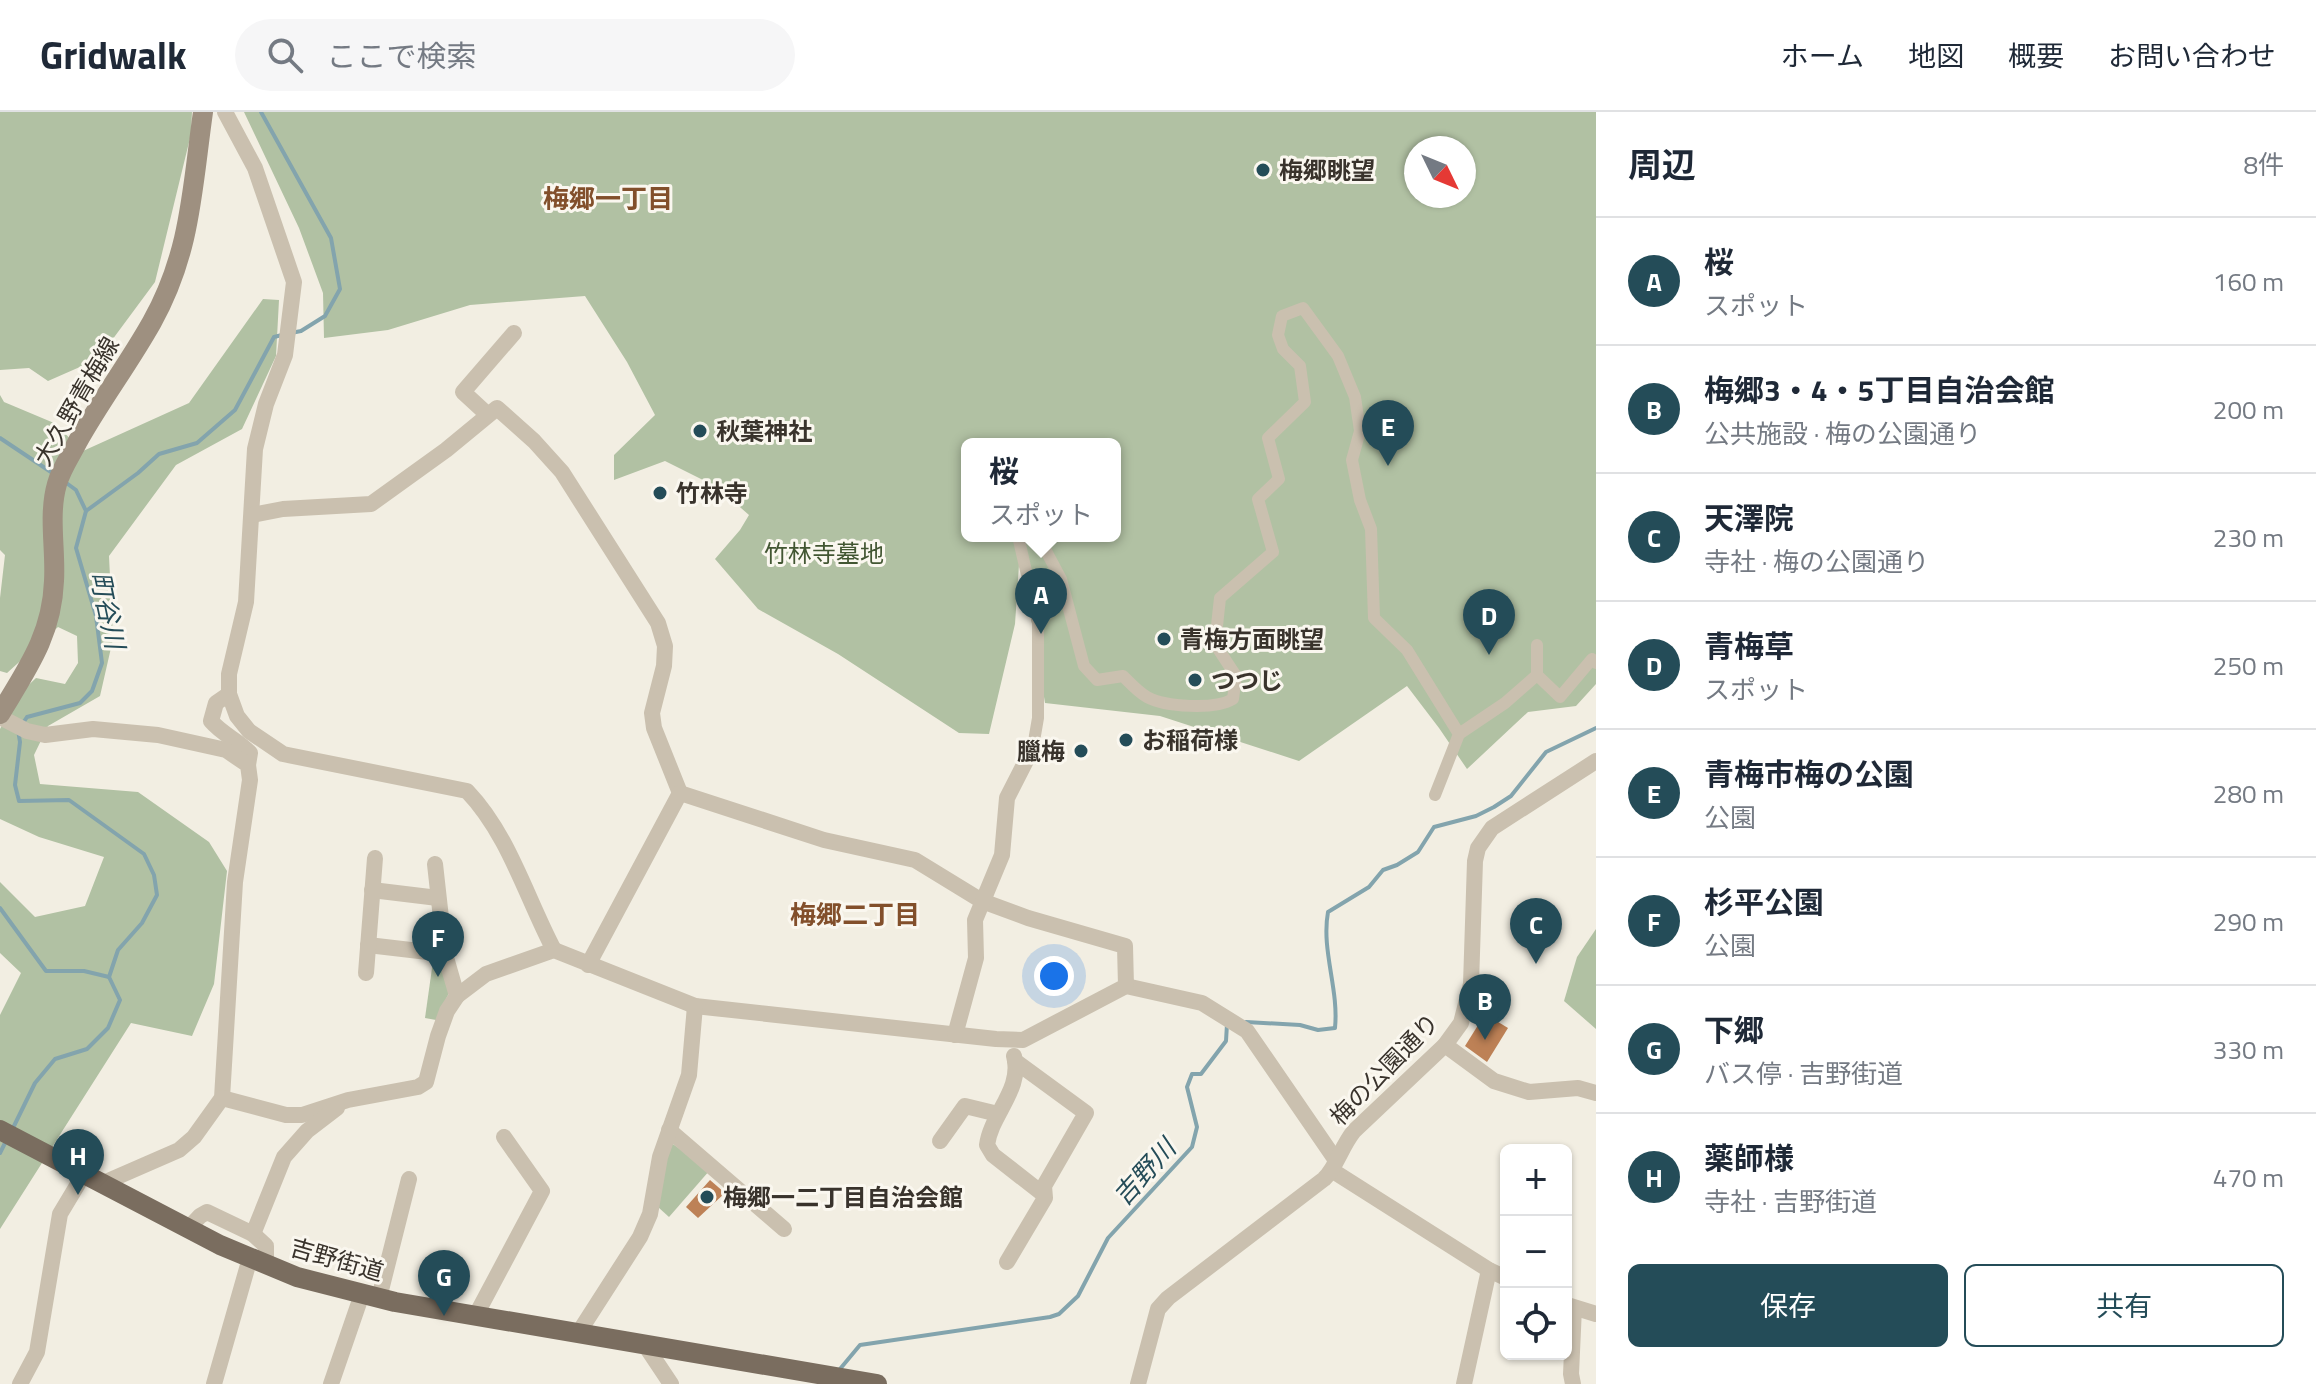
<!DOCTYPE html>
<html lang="ja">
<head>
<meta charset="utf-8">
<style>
  :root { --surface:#fff; --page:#f6f6f7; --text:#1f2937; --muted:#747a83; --line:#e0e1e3; --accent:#244c58 }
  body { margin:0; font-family:"Titillium Web","Noto Sans JP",sans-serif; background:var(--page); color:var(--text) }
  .controls { position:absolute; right:24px; bottom:24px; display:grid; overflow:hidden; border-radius:12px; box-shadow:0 2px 6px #0004 }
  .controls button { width:72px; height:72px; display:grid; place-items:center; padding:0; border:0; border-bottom:2px solid var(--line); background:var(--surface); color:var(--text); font:40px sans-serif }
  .compass { position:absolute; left:1404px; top:24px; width:72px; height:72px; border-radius:50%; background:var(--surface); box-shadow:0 2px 6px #0004; rotate:133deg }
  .you { position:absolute; left:1054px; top:864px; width:28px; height:28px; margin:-20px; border:6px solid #fff; border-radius:50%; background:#1a73e8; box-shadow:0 0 0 12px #1a73e833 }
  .badge { display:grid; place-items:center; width:52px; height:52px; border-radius:50%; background:var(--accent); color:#fff; font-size:26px; font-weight:700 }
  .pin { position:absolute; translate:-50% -66px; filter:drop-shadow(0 2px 4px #0008) }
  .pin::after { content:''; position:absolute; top:42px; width:28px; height:24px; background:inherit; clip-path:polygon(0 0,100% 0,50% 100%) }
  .popup { position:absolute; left:961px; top:326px; width:160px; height:104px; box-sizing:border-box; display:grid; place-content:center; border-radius:12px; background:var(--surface); filter:drop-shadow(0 2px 6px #0005); font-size:26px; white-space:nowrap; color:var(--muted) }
  .popup b { font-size:30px; color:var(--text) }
  .popup::after { content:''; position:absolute; left:50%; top:100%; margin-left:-16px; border:16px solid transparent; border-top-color:var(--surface) }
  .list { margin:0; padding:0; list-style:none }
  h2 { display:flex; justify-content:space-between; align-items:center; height:104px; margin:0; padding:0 32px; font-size:34px }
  h2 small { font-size:26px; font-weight:400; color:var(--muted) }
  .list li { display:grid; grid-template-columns:52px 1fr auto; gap:24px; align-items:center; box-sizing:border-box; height:128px; padding:0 32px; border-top:2px solid var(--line) }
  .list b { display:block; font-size:30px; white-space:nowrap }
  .list p { margin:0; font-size:26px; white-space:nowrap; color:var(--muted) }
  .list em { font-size:26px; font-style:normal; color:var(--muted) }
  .actions { display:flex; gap:16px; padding:24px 32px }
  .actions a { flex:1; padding:18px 0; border:2px solid var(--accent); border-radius:12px; text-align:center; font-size:28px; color:var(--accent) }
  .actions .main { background:var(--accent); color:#fff }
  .icon { flex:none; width:44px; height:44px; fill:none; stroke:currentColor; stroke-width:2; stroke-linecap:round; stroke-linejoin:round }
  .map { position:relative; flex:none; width:1596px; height:1272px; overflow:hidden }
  header { display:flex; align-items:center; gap:48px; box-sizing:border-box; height:112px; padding:0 40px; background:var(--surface); border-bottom:2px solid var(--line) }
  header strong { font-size:38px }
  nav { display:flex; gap:44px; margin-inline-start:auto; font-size:28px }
  .search { width:560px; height:72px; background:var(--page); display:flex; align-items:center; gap:20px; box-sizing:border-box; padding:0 28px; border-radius:44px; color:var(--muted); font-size:30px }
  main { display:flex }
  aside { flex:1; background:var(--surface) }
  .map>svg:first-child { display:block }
  .green { fill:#b1c1a3; fill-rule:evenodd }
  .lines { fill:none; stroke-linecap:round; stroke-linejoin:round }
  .stream { stroke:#83a4ad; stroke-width:4 }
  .building { fill:#bd8156 }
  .pedestrian { stroke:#cac0af; stroke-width:12 }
  .minor { stroke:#cac0af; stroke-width:16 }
  .secondary { stroke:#9e9080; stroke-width:20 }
  .primary { stroke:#7a6d5f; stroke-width:20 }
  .poi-dot { fill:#244c58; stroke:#faf7ef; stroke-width:3 }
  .labels { text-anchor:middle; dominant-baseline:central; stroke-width:6; stroke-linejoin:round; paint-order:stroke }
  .poi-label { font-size:24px; font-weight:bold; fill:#39332c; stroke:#faf7ef; text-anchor:start }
  .street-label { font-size:24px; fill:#39332c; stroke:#faf7ef }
  .park-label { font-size:24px; fill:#425632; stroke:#faf7ef }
  .neighbourhood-label { font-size:26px; font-weight:bold; fill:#824f2b; stroke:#faf7ef }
  .water-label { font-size:26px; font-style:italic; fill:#244c58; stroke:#faf7ef }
</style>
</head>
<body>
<header>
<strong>Gridwalk</strong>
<div class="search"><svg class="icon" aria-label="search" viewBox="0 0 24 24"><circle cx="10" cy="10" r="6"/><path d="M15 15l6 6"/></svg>ここで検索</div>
<nav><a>ホーム</a><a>地図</a><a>概要</a><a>お問い合わせ</a></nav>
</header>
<main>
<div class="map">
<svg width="1596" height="1272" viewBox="0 0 1596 1272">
  <rect width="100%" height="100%" fill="#f2eee2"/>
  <!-- green -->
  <g class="green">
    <path d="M0,0h192l-1,22 -36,148 -57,77 -50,22 -19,-13 -29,2z"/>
    <path d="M244,0h1352v572l-20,22 -48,6 -61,57 -28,-41 -32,-42 -108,75 -139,-45 -115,-13 -25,-153 -5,74 -26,110 -30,-1 -121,-79 -80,-45 -43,-50 25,-29 9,-15 -32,-28 -52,-26 -51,19v-25l41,-40 -28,-53 -42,-66 -115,9 -82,25 -64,8 -1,-45 -24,-65zM1416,36h48v48h-48zM967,332h148v92h-148z"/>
    <path d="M263,187l16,1 -3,56 -34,73 -66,36 -67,91 4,83 -13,57 -52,30 -14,29 6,29 98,8 71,50 18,29 -13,113 -22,52 -61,-13 -131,206v-214l21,-42 -21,-20v-71l35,35 50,-11 19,-49 -65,-20 -39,-18v-90l18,-34 18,-17 29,6 13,-21 -1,-27 -19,-9 -51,46 -7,-2v-73l5,-43 -5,-5v-155l4,7 50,21 29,28 106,-48z"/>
    <path d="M1596,817v100l-32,-28 13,-44z"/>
    <path d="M443,848l6,33 -13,27 -11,-2 8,-57z"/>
    <path d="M670,1030l40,28 -41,47 -11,-10z"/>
  </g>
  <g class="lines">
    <!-- stream -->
    <g class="stream">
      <path d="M261,0l70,126 9,51 -15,27 -24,15 -10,2"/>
      <path d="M0,326l54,36"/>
      <path d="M65,370l11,8 10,21"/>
      <path d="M23,611l4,-6 53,-14 12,-12 10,-28 -6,-47 -20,-68 10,-37 52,-38 21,-19 38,-11 38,-33 39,-73 8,-2"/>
      <path d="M0,796l46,63h38l25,6"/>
      <path d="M1246,910l54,3 18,5 17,-2c4,-39 -14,-78 -7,-116l41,-25 14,-17 14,-5 21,-13 16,-25 42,-11 18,-9 17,-11 35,-44 50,-24"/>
      <path d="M13,1016l22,-45 20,-24 32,-10 21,-21 12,-28 -11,-23 9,-27 24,-27 15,-28 -3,-20 -10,-21 -75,-54 -50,1 -4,-16 5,-43 -2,-12"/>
      <path d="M0,1041l7,-14"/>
      <path d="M840,1257l20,-24 190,-28 9,-3 19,-18 30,-58 84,-91 5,-20 -10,-40 5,-13h9l25,-33 1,-17"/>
    </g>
  </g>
  <!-- building -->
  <g class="building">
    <path d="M1485,902l23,14 -21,34 -22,-16z"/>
    <path d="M710,1068l15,13 -27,25 -12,-11z"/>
  </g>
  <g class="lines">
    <!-- pedestrian -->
    <g class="pedestrian">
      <path d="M1018,424l20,87v95l-5,29"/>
      <path d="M1038,424l23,43 23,87 13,14 26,-4c7,7 15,16 24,21 18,10 68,13 86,2l3,-23 -21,-32 5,-46 53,-46 -15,-53 21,-20 -11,-41 37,-36 -5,-36 -17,-17 -5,-14 4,-19 21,-8 35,48 17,41 5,34 -8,29 8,40 11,29 3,89 33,32 52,84"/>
      <path d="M1537,563l23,22 32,-38 4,4"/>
      <path d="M1435,683l24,-61 46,-31 32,-28v-30"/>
    </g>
    <!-- minor -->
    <g class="minor">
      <path d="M225,0l30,56 39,114 -9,73 -19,49 -11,45 -9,153 -17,72v20l8,22 12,15 34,23 184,37c42,44 59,106 87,159"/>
      <path d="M488,303l-25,-23 51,-59"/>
      <path d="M252,403l31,-6 88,-5 75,-54 51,-42 37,33 28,31 96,151 7,23 -1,20 -12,47 2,15 26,65"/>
      <path d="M229,582l-13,9 -5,18c12,14 27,19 39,32l-2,12"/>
      <path d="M0,605l27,14 18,4 48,-6 65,6 68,15 22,15 2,15 -15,102 -13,216 -28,39 -15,13 -78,34"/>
      <path d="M372,778l66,8"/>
      <path d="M368,833l77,9"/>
      <path d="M366,861l9,-115"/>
      <path d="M1126,874l76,17 45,28 88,128"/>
      <path d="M457,884l29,-22 68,-24 141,56 301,33 27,1 103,-54 -1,-40 -97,-28 -46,-17 -67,-41 -91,-20 -144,-47 -92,172"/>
      <path d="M955,923l21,-77 -1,-38 27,-65 5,-57 26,-51"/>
      <path d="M1445,933l49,36 35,11 49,-4 18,5"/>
      <path d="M1014,944c9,33 -23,58 -27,89l6,10 50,39"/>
      <path d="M222,986l64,17h16l46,-15 70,-13 8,-5 12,-46 9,-25 10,-15 -12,-42 -10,-90"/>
      <path d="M669,1018l115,99"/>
      <path d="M940,1029l25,-35 33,8"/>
      <path d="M1333,1059l156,99 17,8"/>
      <path d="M188,1117l12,-13 7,-4 46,22 13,12v19"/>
      <path d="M253,1122l31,-77 23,-26 30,-23"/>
      <path d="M1007,1150l38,-64 -1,-12 42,-73 -71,-52"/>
      <path d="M379,1186l30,-119"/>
      <path d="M1567,1193l29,9"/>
      <path d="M476,1203l66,-124 -38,-54"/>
      <path d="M579,1220l61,-95 10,-23 10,-57 29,-82 6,-69"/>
      <path d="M645,1233l26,39"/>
      <path d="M20,1272l17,-32 23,-138 24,-40"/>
      <path d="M214,1272l36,-126"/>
      <path d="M331,1272l31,-90"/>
      <path d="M1138,1272l20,-75 10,-11 156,-119c12,-11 17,-32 30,-48l91,-86 16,-22 10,-39 4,-123 3,-13 14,-20 104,-67"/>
      <path d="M1464,1272l25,-114"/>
      <path d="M1573,1272l-2,-10 3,-66"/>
    </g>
    <!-- secondary -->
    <path class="secondary" d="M0,602c27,-45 52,-79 54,-133 2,-31 -6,-66 3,-97 4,-15 14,-29 21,-43 23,-41 51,-78 74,-119 39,-70 40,-133 51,-210"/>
    <!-- primary -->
    <path class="primary" d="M0,1018l220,115 77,32 98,25 482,82"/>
  </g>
  <!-- markers -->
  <g class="poi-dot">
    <circle cx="1263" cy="58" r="8"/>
    <circle cx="700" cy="319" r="8"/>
    <circle cx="660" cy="381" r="8"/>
    <circle cx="1164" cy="527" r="8"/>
    <circle cx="1195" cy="568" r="8"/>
    <circle cx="1126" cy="628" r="8"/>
    <circle cx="1081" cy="639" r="8"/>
    <circle cx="707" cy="1085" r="8"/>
  </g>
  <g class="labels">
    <!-- poi labels -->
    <g class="poi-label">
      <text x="1279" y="58">梅郷眺望</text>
      <text x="716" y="319">秋葉神社</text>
      <text x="676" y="381">竹林寺</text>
      <text x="1180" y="527">青梅方面眺望</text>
      <text x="1211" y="568">つつじ</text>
      <text x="1142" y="628">お稲荷様</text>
      <text x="1065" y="639" text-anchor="end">臘梅</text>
      <text x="723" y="1085">梅郷一二丁目自治会館</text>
    </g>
    <!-- street labels -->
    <g class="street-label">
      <text transform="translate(76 289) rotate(-60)">大久野青梅線</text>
      <text transform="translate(1384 957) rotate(-46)">梅の公園通り</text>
      <text transform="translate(337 1147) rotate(16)">吉野街道</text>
    </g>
    <!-- park labels -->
    <g class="park-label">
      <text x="824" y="441">竹林寺墓地</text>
    </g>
    <!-- neighbourhood labels -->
    <g class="neighbourhood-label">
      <text x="608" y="86">梅郷一丁目</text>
      <text x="855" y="802">梅郷二丁目</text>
    </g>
    <!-- water labels -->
    <g class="water-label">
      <text transform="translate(108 498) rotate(78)">町谷川</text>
      <text transform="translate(1144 1060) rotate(-48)">吉野川</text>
    </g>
  </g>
</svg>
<div class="controls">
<button>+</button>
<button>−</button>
<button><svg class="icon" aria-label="locate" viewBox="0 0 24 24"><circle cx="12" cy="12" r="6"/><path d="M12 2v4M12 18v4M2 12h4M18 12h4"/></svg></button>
</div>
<svg class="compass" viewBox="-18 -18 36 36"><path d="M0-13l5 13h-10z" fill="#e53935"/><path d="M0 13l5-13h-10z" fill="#747a83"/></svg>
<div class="you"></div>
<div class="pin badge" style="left:1041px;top:522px">A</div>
<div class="popup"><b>桜</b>スポット</div>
<div class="pin badge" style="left:1485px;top:928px">B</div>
<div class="pin badge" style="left:1536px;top:852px">C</div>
<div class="pin badge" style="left:1489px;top:543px">D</div>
<div class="pin badge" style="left:1388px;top:354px">E</div>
<div class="pin badge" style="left:438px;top:865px">F</div>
<div class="pin badge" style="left:444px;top:1204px">G</div>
<div class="pin badge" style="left:78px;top:1083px">H</div>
</div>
<aside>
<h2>周辺<small>8件</small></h2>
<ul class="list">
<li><span class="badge">A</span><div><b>桜</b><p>スポット</p></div><em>160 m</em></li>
<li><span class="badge">B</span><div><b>梅郷3・4・5丁目自治会館</b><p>公共施設 · 梅の公園通り</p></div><em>200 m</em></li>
<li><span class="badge">C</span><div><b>天澤院</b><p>寺社 · 梅の公園通り</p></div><em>230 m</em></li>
<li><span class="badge">D</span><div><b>青梅草</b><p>スポット</p></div><em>250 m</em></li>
<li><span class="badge">E</span><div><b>青梅市梅の公園</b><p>公園</p></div><em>280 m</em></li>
<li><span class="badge">F</span><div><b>杉平公園</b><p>公園</p></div><em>290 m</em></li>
<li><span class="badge">G</span><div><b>下郷</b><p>バス停 · 吉野街道</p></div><em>330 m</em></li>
<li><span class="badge">H</span><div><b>薬師様</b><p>寺社 · 吉野街道</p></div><em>470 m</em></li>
</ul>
<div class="actions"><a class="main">保存</a><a>共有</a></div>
</aside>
</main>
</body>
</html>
